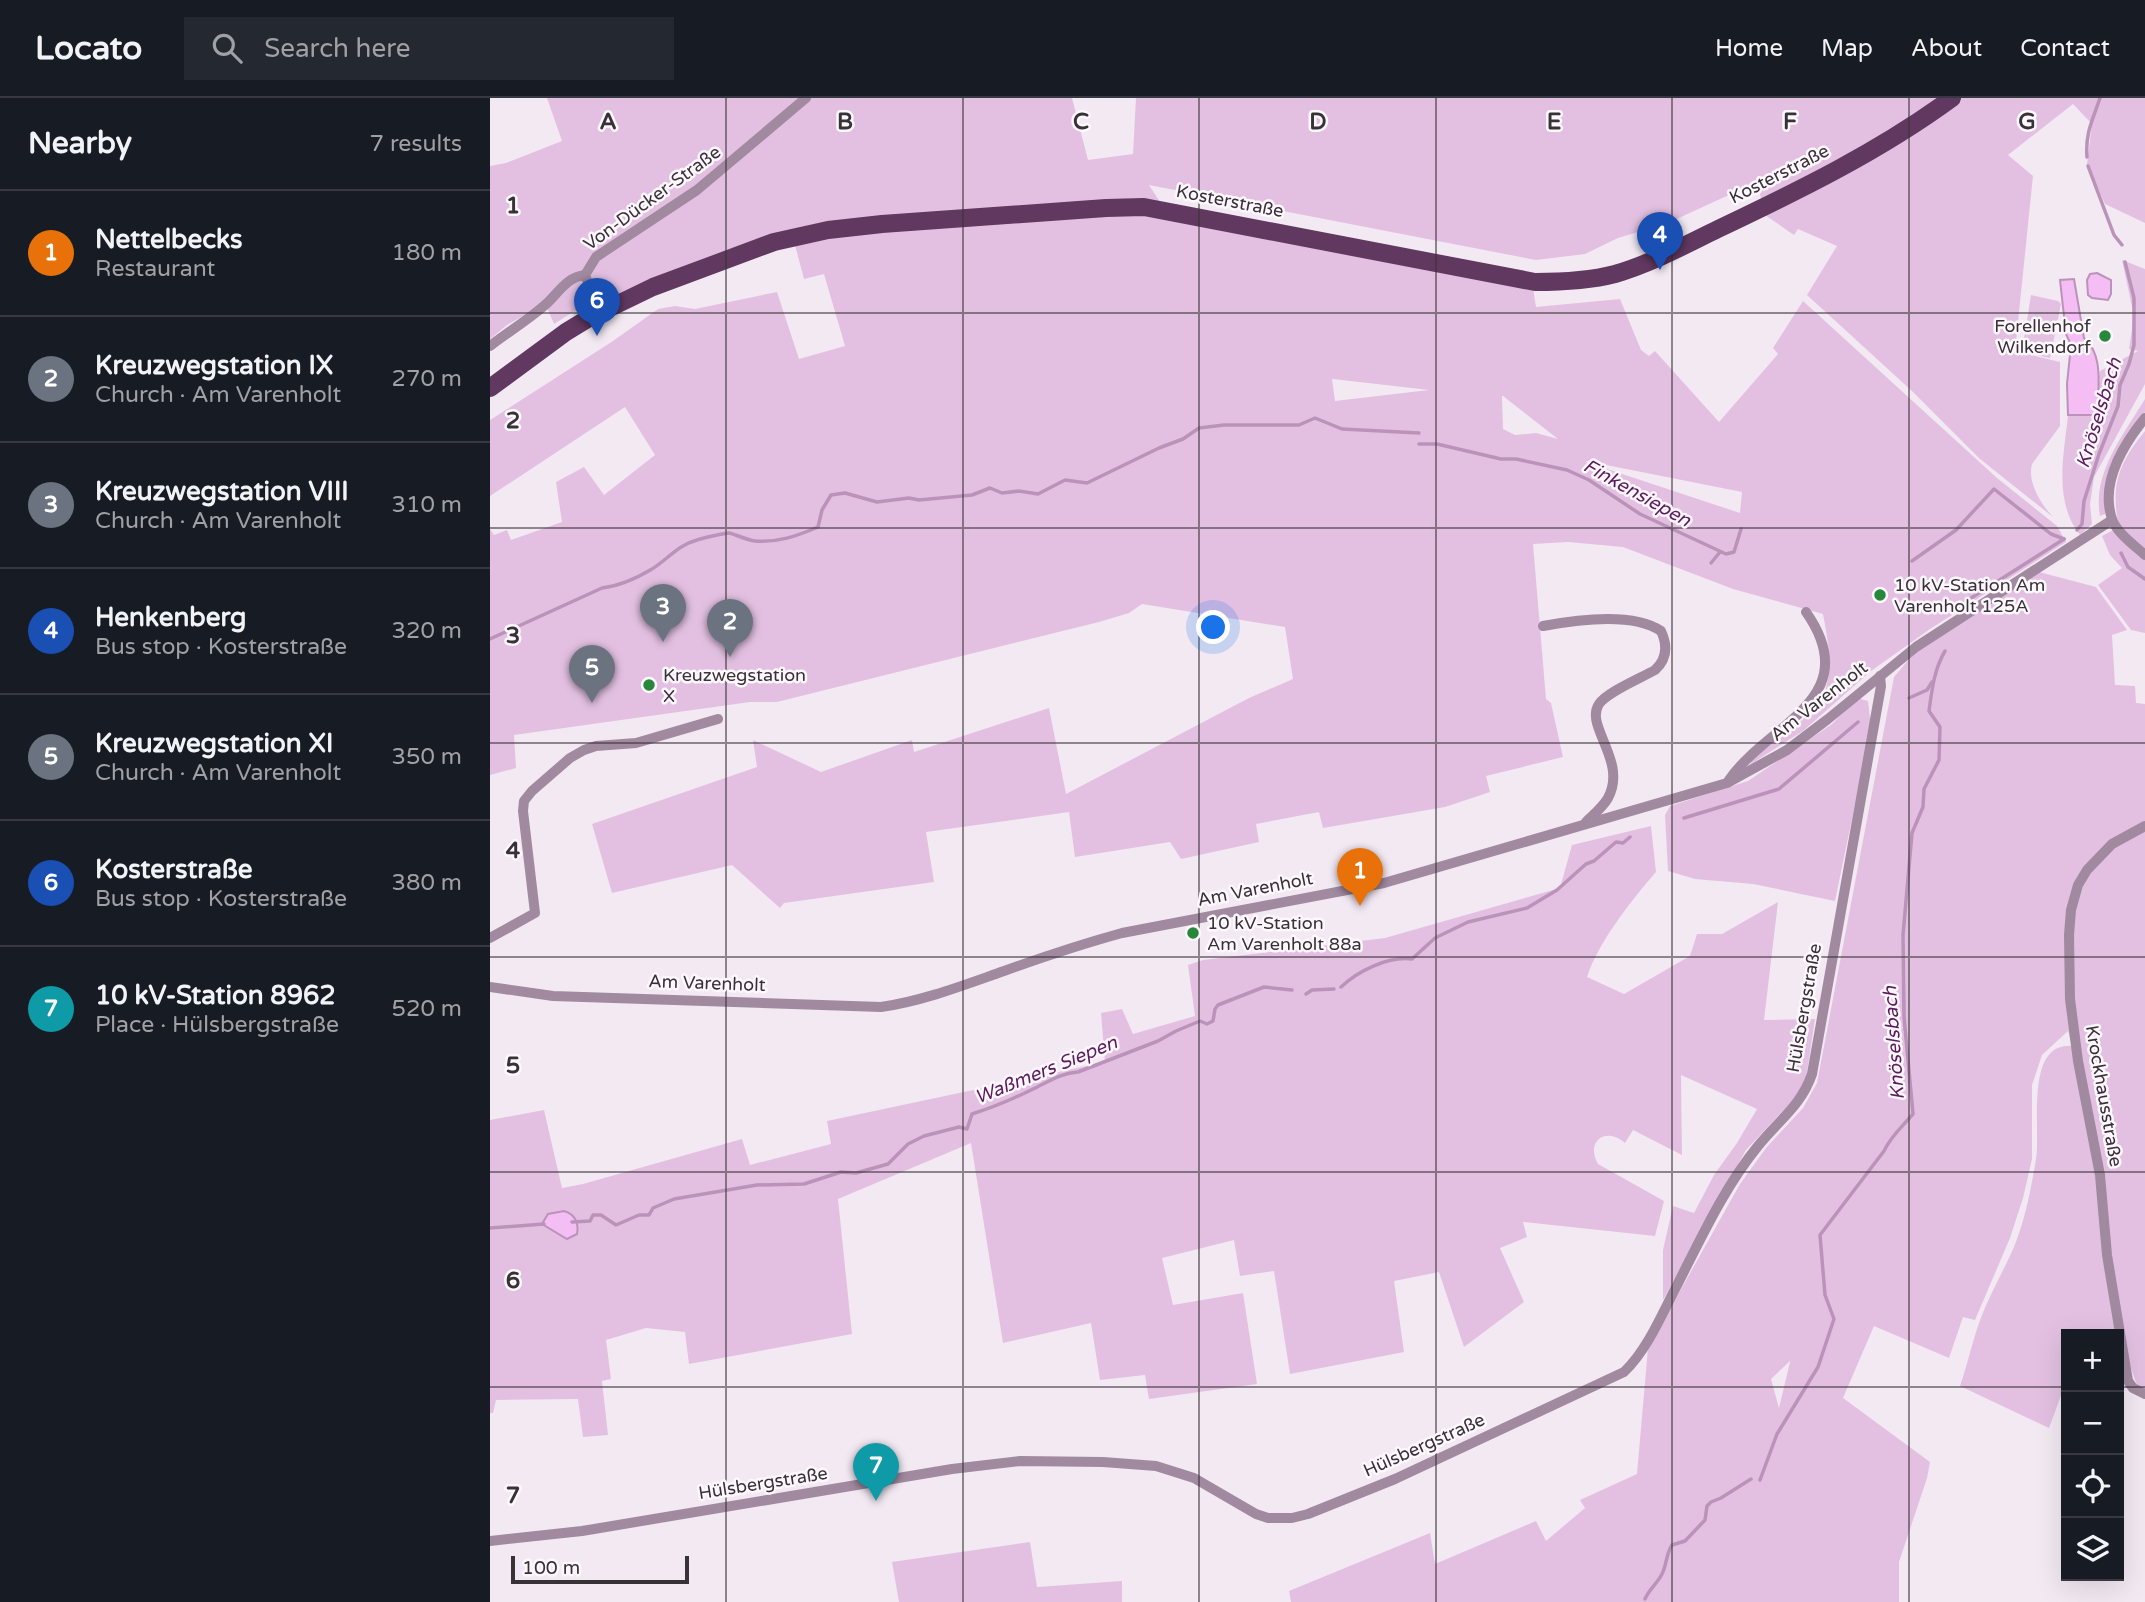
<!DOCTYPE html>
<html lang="en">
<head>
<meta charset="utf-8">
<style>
  :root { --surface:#171b24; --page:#242831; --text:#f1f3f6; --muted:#9ea1a6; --line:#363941; --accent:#0f766e }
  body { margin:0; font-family:"Varela Round",sans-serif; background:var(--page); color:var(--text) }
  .controls { position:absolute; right:21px; bottom:21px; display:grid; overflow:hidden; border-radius:0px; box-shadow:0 7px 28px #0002 }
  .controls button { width:63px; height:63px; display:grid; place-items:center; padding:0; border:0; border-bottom:2px solid var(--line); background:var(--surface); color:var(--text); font:35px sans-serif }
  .scale { position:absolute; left:21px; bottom:18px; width:178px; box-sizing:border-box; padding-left:7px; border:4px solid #363235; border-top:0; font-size:19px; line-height:24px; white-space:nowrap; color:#363235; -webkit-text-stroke:5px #fef8fe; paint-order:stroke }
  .you { position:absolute; left:724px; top:530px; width:24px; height:24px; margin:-18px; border:5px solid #fff; border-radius:50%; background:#1a73e8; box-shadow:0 0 0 10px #1a73e833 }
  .badge { display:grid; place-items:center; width:46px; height:46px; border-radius:50%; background:var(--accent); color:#fff; font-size:23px; font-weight:700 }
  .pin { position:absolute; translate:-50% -58px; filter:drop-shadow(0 2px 4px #0008) }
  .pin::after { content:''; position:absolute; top:37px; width:24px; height:21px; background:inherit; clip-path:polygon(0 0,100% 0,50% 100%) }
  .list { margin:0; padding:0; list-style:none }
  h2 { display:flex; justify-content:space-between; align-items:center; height:91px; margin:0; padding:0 28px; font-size:30px }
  h2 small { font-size:23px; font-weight:400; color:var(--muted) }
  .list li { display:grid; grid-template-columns:46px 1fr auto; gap:21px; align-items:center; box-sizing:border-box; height:126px; padding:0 28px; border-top:2px solid var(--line) }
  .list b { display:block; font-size:26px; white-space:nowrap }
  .list p { margin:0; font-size:23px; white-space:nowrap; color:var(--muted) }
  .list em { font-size:23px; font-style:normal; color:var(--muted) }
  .icon { flex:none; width:38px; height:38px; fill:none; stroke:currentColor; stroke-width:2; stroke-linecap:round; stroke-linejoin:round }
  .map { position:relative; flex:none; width:1655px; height:1504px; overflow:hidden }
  header { display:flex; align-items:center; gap:42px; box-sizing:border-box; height:98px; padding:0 35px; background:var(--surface); border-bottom:2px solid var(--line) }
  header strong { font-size:33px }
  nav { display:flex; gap:38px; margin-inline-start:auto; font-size:24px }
  .search { width:490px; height:63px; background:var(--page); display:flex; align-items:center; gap:18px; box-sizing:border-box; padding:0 24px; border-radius:0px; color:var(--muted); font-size:26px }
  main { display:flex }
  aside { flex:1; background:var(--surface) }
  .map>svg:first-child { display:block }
  .green { fill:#e3c0e2; fill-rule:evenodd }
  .water { fill:#f4bdf3; stroke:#bb93ba; stroke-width:2 }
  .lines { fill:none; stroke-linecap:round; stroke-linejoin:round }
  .stream { stroke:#bb93ba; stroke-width:3.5 }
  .street { stroke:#a189a0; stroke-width:10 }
  .primary { stroke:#603860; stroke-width:18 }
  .grid { fill:none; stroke:#363235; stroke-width:2; stroke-opacity:0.55 }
  .poi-dot { fill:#27883b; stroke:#fef8fe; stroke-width:2.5 }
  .labels { text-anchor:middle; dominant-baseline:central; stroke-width:5; stroke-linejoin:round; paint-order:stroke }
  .street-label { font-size:18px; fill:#363235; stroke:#fef8fe }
  .poi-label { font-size:18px; fill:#363235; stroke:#fef8fe; text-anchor:start }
  .water-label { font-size:19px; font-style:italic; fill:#5b1c5d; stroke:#fef8fe }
  .grid-label { font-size:23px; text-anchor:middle; font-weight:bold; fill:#363235; stroke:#fef8fe; stroke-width:5; stroke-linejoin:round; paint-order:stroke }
</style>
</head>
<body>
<header>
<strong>Locato</strong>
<div class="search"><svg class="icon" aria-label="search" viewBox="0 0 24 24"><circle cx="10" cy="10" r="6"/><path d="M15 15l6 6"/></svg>Search here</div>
<nav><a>Home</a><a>Map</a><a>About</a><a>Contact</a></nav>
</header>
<main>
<aside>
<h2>Nearby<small>7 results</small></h2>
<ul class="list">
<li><span class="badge" style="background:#e8710a">1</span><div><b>Nettelbecks</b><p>Restaurant</p></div><em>180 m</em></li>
<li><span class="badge" style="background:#6b7280">2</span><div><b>Kreuzwegstation IX</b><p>Church · Am Varenholt</p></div><em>270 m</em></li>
<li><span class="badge" style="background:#6b7280">3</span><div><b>Kreuzwegstation VIII</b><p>Church · Am Varenholt</p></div><em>310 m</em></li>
<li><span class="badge" style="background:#1a4fb4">4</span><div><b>Henkenberg</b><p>Bus stop · Kosterstraße</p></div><em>320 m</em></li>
<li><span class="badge" style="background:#6b7280">5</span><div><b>Kreuzwegstation XI</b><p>Church · Am Varenholt</p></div><em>350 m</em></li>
<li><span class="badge" style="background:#1a4fb4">6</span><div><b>Kosterstraße</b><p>Bus stop · Kosterstraße</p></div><em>380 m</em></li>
<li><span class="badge" style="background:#0f9aa8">7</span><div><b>10 kV-Station 8962</b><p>Place · Hülsbergstraße</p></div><em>520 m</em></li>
</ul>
</aside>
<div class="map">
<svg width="1655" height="1504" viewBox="0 0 1655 1504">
  <rect width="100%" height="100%" fill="#f3e9f3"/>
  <!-- green -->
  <g class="green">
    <path d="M57,0h525l16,62 45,-6 3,-56h1009v125l-40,-19 -18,-40 5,-40 -19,-20 -65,51 25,21 -18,175 45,11v64l-28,38c-5,18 9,40 21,53l-73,-58 -67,-67 -106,-97 30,-49 -39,-17 -4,6 -29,-20 -8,-33 -89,41 -50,15 -33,16 -49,6 -387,-75 22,34 362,69 3,19 84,-8 21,51 8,6 6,-5 64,71 59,-68 -5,-6 30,-47 194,177 60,48 9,16 -136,87 -59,42 -68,60 -52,33 -1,-4c16,-12 63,-44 71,-60 14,-26 7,-59 2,-86l-90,-25 -110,-42 -55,-5 -35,2 13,155 5,4 12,54 -77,19 4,16 -45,15 -122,21 -4,-16 -63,12 3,18 -78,17 -11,-17 -95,15 -6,-45 -143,20 8,50 -150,21 -4,5 -48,-43 -120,28 -20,-69 165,-57 -4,-27 68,32 91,-32 2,12 135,-44 17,86 183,-96 44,-19 -8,-52 -143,-23 -13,9 -30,9 -322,80h-27l-236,33 2,33 -26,7v-246l4,6 13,-5 4,10 51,-18 -6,-40 28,-15 20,28 51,-40 -30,-48 -135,89v-76l123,-79 45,-32 17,-3 20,3 82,-17 22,67 46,-13 -21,-72 -20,5 -9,-34 -222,67 -19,12 -9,-21 -38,22 -17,14v-173l16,-3 56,-22zM842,281h1l96,11 -94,11zM1012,298h1l55,43 -22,-6 -21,2 -12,-6zM1096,363l156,31 -2,21 -154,-51z"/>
    <path d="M1632,162l23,9v115l-51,93 -4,27 2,20 -12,11c-27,-34 -16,-80 -12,-120h26l4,-2 -1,-25 3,-17 38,-20 -9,-2 5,-33z"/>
    <path d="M1541,197l27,6 3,3 -11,54 -28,-6z"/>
    <path d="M1655,301v13l-7,8 -31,64 -2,30 -5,2c-8,-43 24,-82 45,-117z"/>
    <path d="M1655,333v202l-14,-3 -33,-45 24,-17 -12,-13 -8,-19 17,-9c-9,-42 0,-64 26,-96z"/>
    <path d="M1549,474l57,15 31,43 -15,5 3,50 20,1 1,17 9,1v685l-8,-4 -18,-51h-53v48l-17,46 -89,-42c8,-23 13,-48 22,-71 9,-23 22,-45 32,-68 11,-27 17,-58 22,-88 5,-30 -12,-117 36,-113l-4,-15 -26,24 -10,30v74l-9,39 -13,40 -35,82 -12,-3 -14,41 -75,-32 -31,72 87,64 -3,16 -28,84v40h-608l-2,-11 141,-58 5,31 101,-43 10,20 39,-33 -5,-8 57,-26 11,-126 92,-164 26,-36 37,-40 14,-25 77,-406 22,-26zM1300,1263v1l-11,46 -8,-29z"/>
    <path d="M1367,600l11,3 3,26 -36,174 -82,-17 -58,-5 -27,-8 -3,-56 5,-9 78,-25 84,-57z"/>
    <path d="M1161,728l5,46c-25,29 -57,69 -69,105l37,17 66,-38 7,-22h25l56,-32 -14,118 51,-1 -9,60 -9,17 -51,54 -83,150v-50l10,-44 21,7 20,-38 23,-32 20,-34 -76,-34 1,80 -49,-25 -8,13c-19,-17 -40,-2 -27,21l66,37 -9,35 -132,-14 4,15 -27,11 24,54 -60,45 -25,-75 -45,9 10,71 -114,22 -16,-103 -34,5 -6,-36 -72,18 11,47 70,-12 14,91 -108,15 -4,-24 -45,5 -9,-57 -88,20 -32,-200 -133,56 14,135 -163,30 -4,-32 -39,-4 -40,12 5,39 -9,2 6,54 -25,2 -5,-38 -82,1 -3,13h-3v-293l54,-10 18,78 21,-4 159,-45 8,26 81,-21 -4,-23 278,-59 -4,-49 21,-4 11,25 62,-18 -7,-51 15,-5 182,-22 175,-50 12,-43z"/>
    <path d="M540,1444l7,45 85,-6v21h-223l-7,-40z"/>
  </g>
  <!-- water -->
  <g class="water">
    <path d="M1607,175l14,7v14l-3,6 -16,-2 -4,-3 -1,-15 3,-6z"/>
    <path d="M1584,181l10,59c21,18 13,51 14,74l-4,3h-26l-1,-31 4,-39 -5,-11 -6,-54z"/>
    <path d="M74,1113c11,3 15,12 13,23l-10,5 -25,-15 6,-10z"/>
  </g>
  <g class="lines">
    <!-- stream -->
    <g class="stream">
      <path d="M1597,59c-2,-24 6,-38 13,-59"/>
      <path d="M1598,68l26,69 8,10"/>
      <path d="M929,346h18l64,15h15l51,11 22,10 51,34 86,40 8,-2 7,-23"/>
      <path d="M1587,432l5,-6 2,-23 15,-47 19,-48 2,-21 9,-21 5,-19v-47l-9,-36"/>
      <path d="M1631,455l7,14 17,12"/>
      <path d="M1422,463l44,-31 38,-41 57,45 13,5"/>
      <path d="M1221,465l9,-11"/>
      <path d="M1467,509l107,-68"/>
      <path d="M0,541l112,-51c17,-2 35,-10 50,-19 16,-10 26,-24 45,-29 5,-2 29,-7 32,-7 9,2 17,7 26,8 22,2 42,-5 63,-14l4,-17 9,-15 14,-2 32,9 32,-4 10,2 53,-5 18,-7 12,5 17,-2 19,3 27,-14 22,3 72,-35 24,-9 16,-11 25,-3h75l16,-7 27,11 77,4"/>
      <path d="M1419,600l18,-8 5,-8"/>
      <path d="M1194,720l95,-29 79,-67"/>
      <path d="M851,889c17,-16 47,-31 71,-28l23,-21 33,-16 59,-14 30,-18 29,-26 8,-3 22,-19 7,1 7,-6"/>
      <path d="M816,896l6,-4 22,-1"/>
      <path d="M82,1124l18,-1 3,-6h8l15,10 23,-10h10l4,-7 21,-9 83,-14 47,-1 37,-12 15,1 32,-9 20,-20 16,-8 35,-9 8,2 5,-15c19,-6 41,-15 61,-25 15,-7 28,-16 45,-17l80,-31 18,-10 24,-10 7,3 6,-3 2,-12 3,-4 46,-18 28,3"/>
      <path d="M0,1130l54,-4"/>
      <path d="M1270,1382l17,-46 41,-67 16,-48 -9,-24 -5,-60 64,-84c7,-15 18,-24 29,-37l-9,-97 -1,-82 9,-102 11,-26 1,-18 15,-29 1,-33 -11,-16c3,-22 5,-41 16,-60"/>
      <path d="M1155,1501c4,-10 12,-15 17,-25 5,-10 4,-20 10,-29l13,-4 20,-21 2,-14 4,-4 10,-4 30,-19"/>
    </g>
    <!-- street -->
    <g class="street">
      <path d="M113,213l-11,-18 -7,-18 11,-18 101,-67 109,-92"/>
      <path d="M0,248c18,-14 38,-26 55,-41 13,-11 21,-28 40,-30"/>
      <path d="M1655,320c-22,27 -45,65 -33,101 4,13 23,27 33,36"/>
      <path d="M1053,528c32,-6 90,-14 118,5 7,15 6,28 -6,39 -14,8 -48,22 -56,34 -15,22 29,57 9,94 -5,9 -15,17 -22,24"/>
      <path d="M1239,682c38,-56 138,-81 77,-168"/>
      <path d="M1655,728l-33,18 -25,26 -9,15 -7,25 -2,25 1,64 8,62 22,114 7,80 21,126 5,7 12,6"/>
      <path d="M0,840l45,-25 -12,-102 1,-10 8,-10 38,-33 14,-8 12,-4 40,-3 82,-24"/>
      <path d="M0,889l63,9 328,11c42,-6 83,-22 123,-36 39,-14 78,-27 118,-38l262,-50 343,-100 60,-33 41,-31 88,-72 196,-127"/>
      <path d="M0,1443l92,-10 370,-62 68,-8 83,1 53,4 38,12 62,36 12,4h24l16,-4 87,-35 229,-107c21,-20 35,-51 48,-77 26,-50 50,-105 86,-149 21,-26 43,-40 54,-72l69,-388 -1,-10"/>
    </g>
    <!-- primary -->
    <path class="primary" d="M0,290l76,-56 23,-14 64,-31 121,-45 54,-12 54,-6 224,-16 38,-1 391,75c27,0 53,-1 80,-8 35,-10 70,-29 103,-45 80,-38 162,-78 234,-131"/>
  </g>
  <!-- grid -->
  <path class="grid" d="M236,0v1504M473,0v1504M709,0v1504M946,0v1504M1182,0v1504M1419,0v1504M0,215h1655M0,430h1655M0,645h1655M0,859h1655M0,1074h1655M0,1289h1576M1629,1289h26"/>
  <!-- markers -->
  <g class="poi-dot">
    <circle cx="1615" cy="238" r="7"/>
    <circle cx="1390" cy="497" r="7"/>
    <circle cx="159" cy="587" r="7"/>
    <circle cx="703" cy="835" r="7"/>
  </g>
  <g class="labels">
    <!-- street labels -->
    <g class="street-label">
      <text transform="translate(1289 76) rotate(-27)">Kosterstraße</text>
      <text transform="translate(162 100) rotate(-36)">Von-Dücker-Straße</text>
      <text transform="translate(740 103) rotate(11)">Kosterstraße</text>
      <text transform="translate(1329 603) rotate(-38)">Am Varenholt</text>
      <text transform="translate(765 791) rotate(-11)">Am Varenholt</text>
      <text transform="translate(217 885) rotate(2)">Am Varenholt</text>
      <text transform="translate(1314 910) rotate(-80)">Hülsbergstraße</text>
      <text transform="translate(1614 998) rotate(80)">Krockhausstraße</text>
      <text transform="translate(934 1347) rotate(-24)">Hülsbergstraße</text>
      <text transform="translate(273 1385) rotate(-9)">Hülsbergstraße</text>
    </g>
    <!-- poi labels -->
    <g class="poi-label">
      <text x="1601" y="228" text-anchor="end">Forellenhof<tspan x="1601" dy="21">Wilkendorf</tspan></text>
      <text x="1404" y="487">10 kV-Station Am<tspan x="1404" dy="21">Varenholt 125A</tspan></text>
      <text x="173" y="577">Kreuzwegstation<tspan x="173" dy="21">X</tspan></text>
      <text x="717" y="825">10 kV-Station<tspan x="717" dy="21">Am Varenholt 88a</tspan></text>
    </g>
    <!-- water labels -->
    <g class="water-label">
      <text transform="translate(1609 315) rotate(-73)">Knöselsbach</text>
      <text transform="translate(1147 395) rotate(29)">Finkensiepen</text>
      <text transform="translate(1404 945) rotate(-94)">Knöselsbach</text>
      <text transform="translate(556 972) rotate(-22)">Waßmers Siepen</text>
    </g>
  </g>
  <g class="grid-label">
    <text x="118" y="31">A</text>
    <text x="355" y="31">B</text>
    <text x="591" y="31">C</text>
    <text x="828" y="31">D</text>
    <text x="1064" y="31">E</text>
    <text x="1300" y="31">F</text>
    <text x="1537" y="31">G</text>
    <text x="23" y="115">1</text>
    <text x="23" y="330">2</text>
    <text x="23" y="545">3</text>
    <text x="23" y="760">4</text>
    <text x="23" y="975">5</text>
    <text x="23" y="1190">6</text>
    <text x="23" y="1405">7</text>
  </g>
</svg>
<div class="controls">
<button>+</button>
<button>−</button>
<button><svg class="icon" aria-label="locate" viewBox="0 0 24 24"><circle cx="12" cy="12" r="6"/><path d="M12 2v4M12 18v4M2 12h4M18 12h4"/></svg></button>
<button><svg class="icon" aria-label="layers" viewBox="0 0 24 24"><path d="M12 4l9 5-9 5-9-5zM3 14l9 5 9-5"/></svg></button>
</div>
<div class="scale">100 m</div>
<div class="you"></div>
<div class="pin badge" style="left:870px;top:808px;background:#e8710a">1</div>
<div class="pin badge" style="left:240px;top:559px;background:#6b7280">2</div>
<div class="pin badge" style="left:173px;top:544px;background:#6b7280">3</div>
<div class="pin badge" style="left:1170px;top:172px;background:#1a4fb4">4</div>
<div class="pin badge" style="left:102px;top:605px;background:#6b7280">5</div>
<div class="pin badge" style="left:107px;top:238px;background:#1a4fb4">6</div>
<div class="pin badge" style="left:386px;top:1403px;background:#0f9aa8">7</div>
</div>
</main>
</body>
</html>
